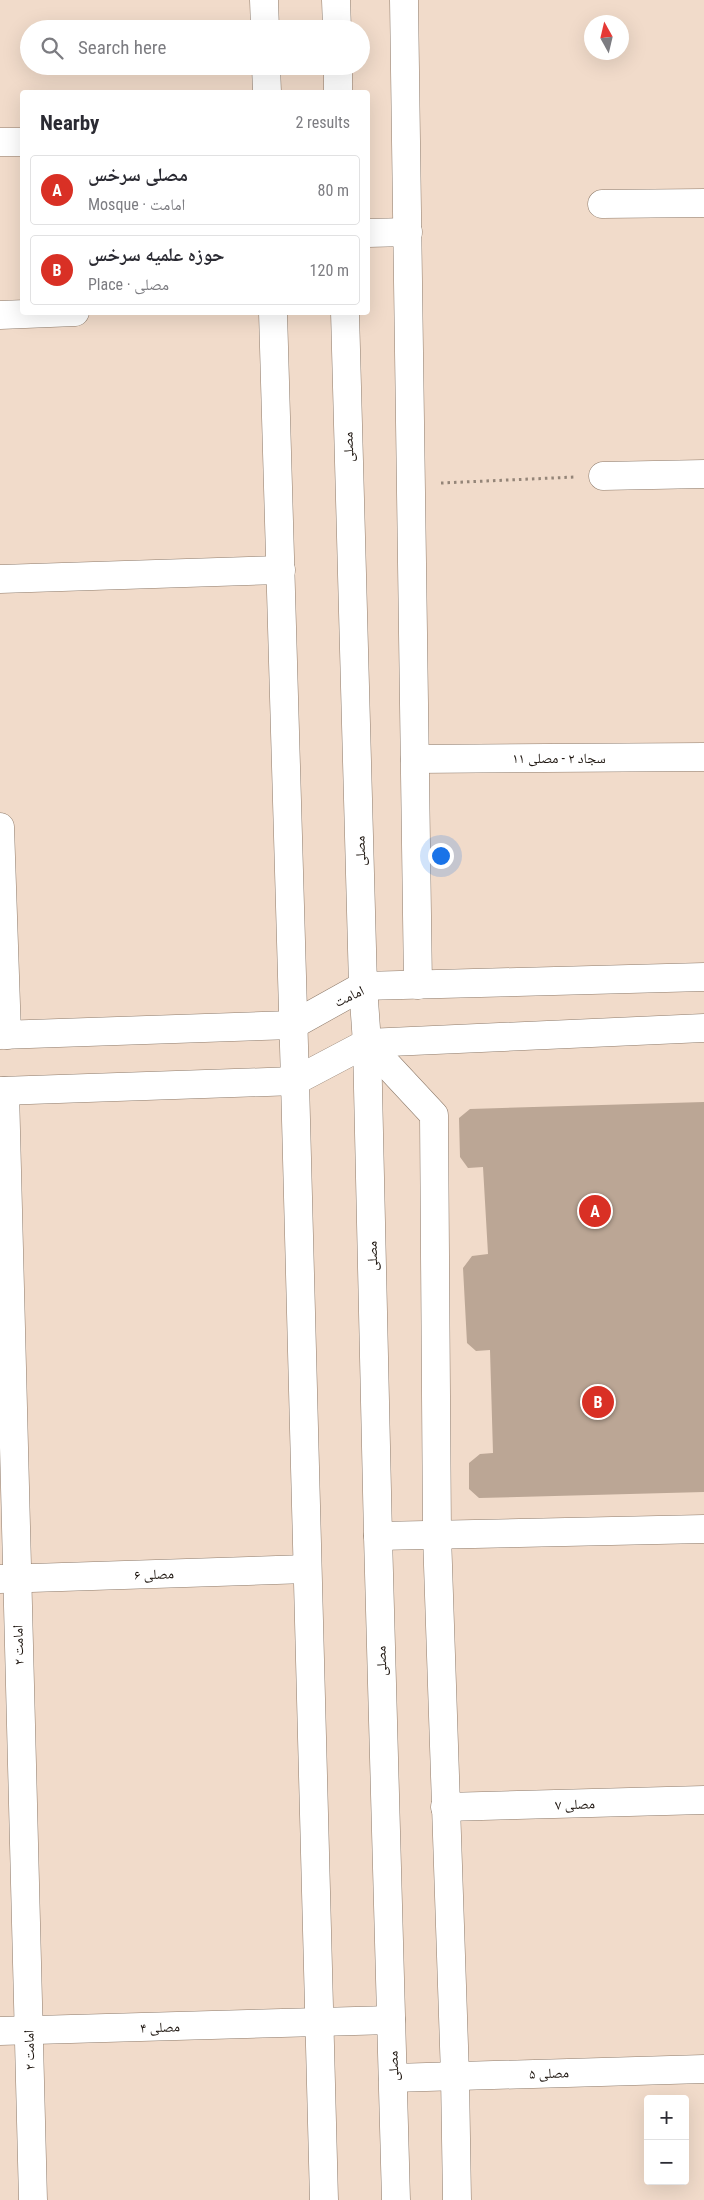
<!DOCTYPE html>
<html lang="en">
<head>
<meta charset="utf-8">
<style>
  :root { --surface:#fff; --page:#f2f2f3; --text:#2b2b33; --muted:#7c7c81; --line:#e1e1e2; --accent:#d93025 }
  body { margin:0; font-family:"Roboto Condensed","Noto Naskh Arabic",sans-serif; background:var(--page); color:var(--text) }
  .controls { position:absolute; right:15px; bottom:15px; display:grid; overflow:hidden; border-radius:5px; box-shadow:0 5px 20px #0002 }
  .controls button { width:45px; height:45px; display:grid; place-items:center; padding:0; border:0; border-bottom:1px solid var(--line); background:var(--surface); color:var(--text); font:25px sans-serif }
  .compass { position:absolute; left:584px; top:15px; width:45px; height:45px; border-radius:50%; background:var(--surface); box-shadow:0 5px 20px #0002; rotate:352deg }
  .you { position:absolute; left:440px; top:855px; width:18px; height:18px; margin:-12px; border:4px solid #fff; border-radius:50%; background:#1a73e8; box-shadow:0 0 0 8px #1a73e833 }
  .badge { display:grid; place-items:center; width:32px; height:32px; border-radius:50%; background:var(--accent); color:#fff; font-size:16px; font-weight:700 }
  .pin { position:absolute; translate:-50% -50%; border:2px solid #fff; box-shadow:0 1px 5px #0006 }
  .list { margin:0; padding:0; list-style:none }
  h2 { display:flex; justify-content:space-between; align-items:center; height:65px; margin:0; padding:0 20px; font-size:21px }
  h2 small { font-size:16px; font-weight:400; color:var(--muted) }
  .list li { display:grid; grid-template-columns:32px 1fr auto; gap:15px; align-items:center; box-sizing:border-box; height:70px; margin:0 10px 10px; padding:0 10px; border:1px solid var(--line); border-radius:5px }
  .list b { display:block; font-size:19px; white-space:nowrap }
  .list p { margin:0; font-size:16px; white-space:nowrap; color:var(--muted) }
  .list em { font-size:16px; font-style:normal; color:var(--muted) }
  .icon { flex:none; width:28px; height:28px; fill:none; stroke:currentColor; stroke-width:2; stroke-linecap:round; stroke-linejoin:round }
  .map { position:relative; flex:none; width:704px; height:2200px; overflow:hidden }
  .search { position:absolute; background:var(--surface); box-shadow:0 5px 20px #0002; left:20px; top:20px; width:350px; height:55px; display:flex; align-items:center; gap:12px; box-sizing:border-box; padding:0 18px; border-radius:28px; color:var(--muted); font-size:19px }
  .panel { position:absolute; background:var(--surface); box-shadow:0 5px 20px #0002; left:20px; top:90px; width:350px; height:225px; border-radius:5px }
  .map>svg:first-child { display:block }
  .building { fill:#bba695 }
  .lines { fill:none; stroke-linecap:round; stroke-linejoin:round }
  .street-casing { stroke:#8e7b6b; stroke-width:29 }
  .secondary-casing { stroke:#8e7b6b; stroke-width:29 }
  .path { stroke:#948578; stroke-width:3; stroke-dasharray:2.5 4; stroke-linecap:butt }
  .street { stroke:#fff; stroke-width:28 }
  .secondary { stroke:#fff; stroke-width:28 }
  .labels { text-anchor:middle; dominant-baseline:central; stroke-width:4.5; stroke-linejoin:round; paint-order:stroke }
  .street-label { font-size:14px; fill:#1d150f; stroke:#fff }
</style>
</head>
<body>
<div class="map">
<svg width="704" height="2200" viewBox="0 0 704 2200">
  <rect width="100%" height="100%" fill="#f1dbca"/>
  <!-- building -->
  <path class="building" d="M704,1102v390l-225,6 -10,-9v-26l11,-9 13,-1 -3,-103 -14,1 -9,-8 -4,-75 9,-12 16,-2 -5,-87 -15,1 -8,-11 -1,-39 11,-9z"/>
  <g class="lines">
    <defs>
      <g id="street">
        <path d="M404,0l14,985"/>
        <path d="M0,142h22"/>
        <path d="M602,204l102,-1"/>
        <path d="M368,233l40,-1"/>
        <path d="M0,315l75,-3"/>
        <path d="M603,476l101,-2"/>
        <path d="M0,579l281,-9"/>
        <path d="M415,759l289,-2"/>
        <path d="M0,827l7,208"/>
        <path d="M367,1043l67,72 3,420 18,541 2,124"/>
        <path d="M5,1091l28,1109"/>
        <path d="M378,1536l326,-7"/>
        <path d="M0,1579l307,-10"/>
        <path d="M445,1807l259,-7"/>
        <path d="M0,2031l319,-9"/>
        <path d="M393,2078l311,-9"/>
      </g>
      <g id="secondary">
        <path d="M264,0l1,29"/>
        <path d="M336,0l1,29"/>
        <path d="M266,66l1,26"/>
        <path d="M338,66v26"/>
        <path d="M273,312l22,769 29,1119"/>
        <path d="M345,312l18,674 4,57 11,493 18,664"/>
        <path d="M0,1035l293,-10 70,-39 341,-9"/>
        <path d="M0,1091l295,-10 72,-38 337,-15"/>
        <path d="M319,2022l72,-2"/>
      </g>
    </defs>
    <!-- street casing -->
    <use href="#street" class="street-casing"/>
    <!-- secondary casing -->
    <use href="#secondary" class="secondary-casing"/>
    <!-- path -->
    <path class="path" d="M441,483l134,-6"/>
    <!-- street -->
    <use href="#street" class="street"/>
    <!-- secondary -->
    <use href="#secondary" class="secondary"/>
  </g>
  <g class="labels">
    <!-- street labels -->
    <g class="street-label">
      <text transform="translate(348 447) rotate(-92)">مصلی</text>
      <text x="559" y="758">سجاد ۲ - مصلی ۱۱</text>
      <text transform="translate(360 851) rotate(-92)">مصلی</text>
      <text transform="translate(349 996) rotate(-26)">امامت</text>
      <text transform="translate(372 1256) rotate(-91)">مصلی</text>
      <text transform="translate(154 1574) rotate(-2)">مصلی ۶</text>
      <text transform="translate(18 1645) rotate(-92)">امامت ۲</text>
      <text transform="translate(381 1661) rotate(-92)">مصلی</text>
      <text transform="translate(575 1804) rotate(-2)">مصلی ۷</text>
      <text transform="translate(160 2027) rotate(-2)">مصلی ۴</text>
      <text transform="translate(29 2050) rotate(-92)">امامت ۲</text>
      <text transform="translate(393 2066) rotate(-92)">مصلی</text>
      <text transform="translate(549 2073) rotate(-2)">مصلی ۵</text>
    </g>
  </g>
</svg>
<div class="controls">
<button>+</button>
<button>−</button>
</div>
<svg class="compass" viewBox="-18 -18 36 36"><path d="M0-13l5 13h-10z" fill="#e53935"/><path d="M0 13l5-13h-10z" fill="#7c7c81"/></svg>
<div class="you"></div>
<div class="pin badge" style="left:595px;top:1211px">A</div>
<div class="pin badge" style="left:598px;top:1402px">B</div>
<div class="search"><svg class="icon" aria-label="search" viewBox="0 0 24 24"><circle cx="10" cy="10" r="6"/><path d="M15 15l6 6"/></svg>Search here</div>
<section class="panel">
<h2>Nearby<small>2 results</small></h2>
<ul class="list">
<li><span class="badge">A</span><div><b>مصلی سرخس</b><p>Mosque · امامت</p></div><em>80 m</em></li>
<li><span class="badge">B</span><div><b>حوزه علمیه سرخس</b><p>Place · مصلی</p></div><em>120 m</em></li>
</ul>
</section>
</div>
</body>
</html>
